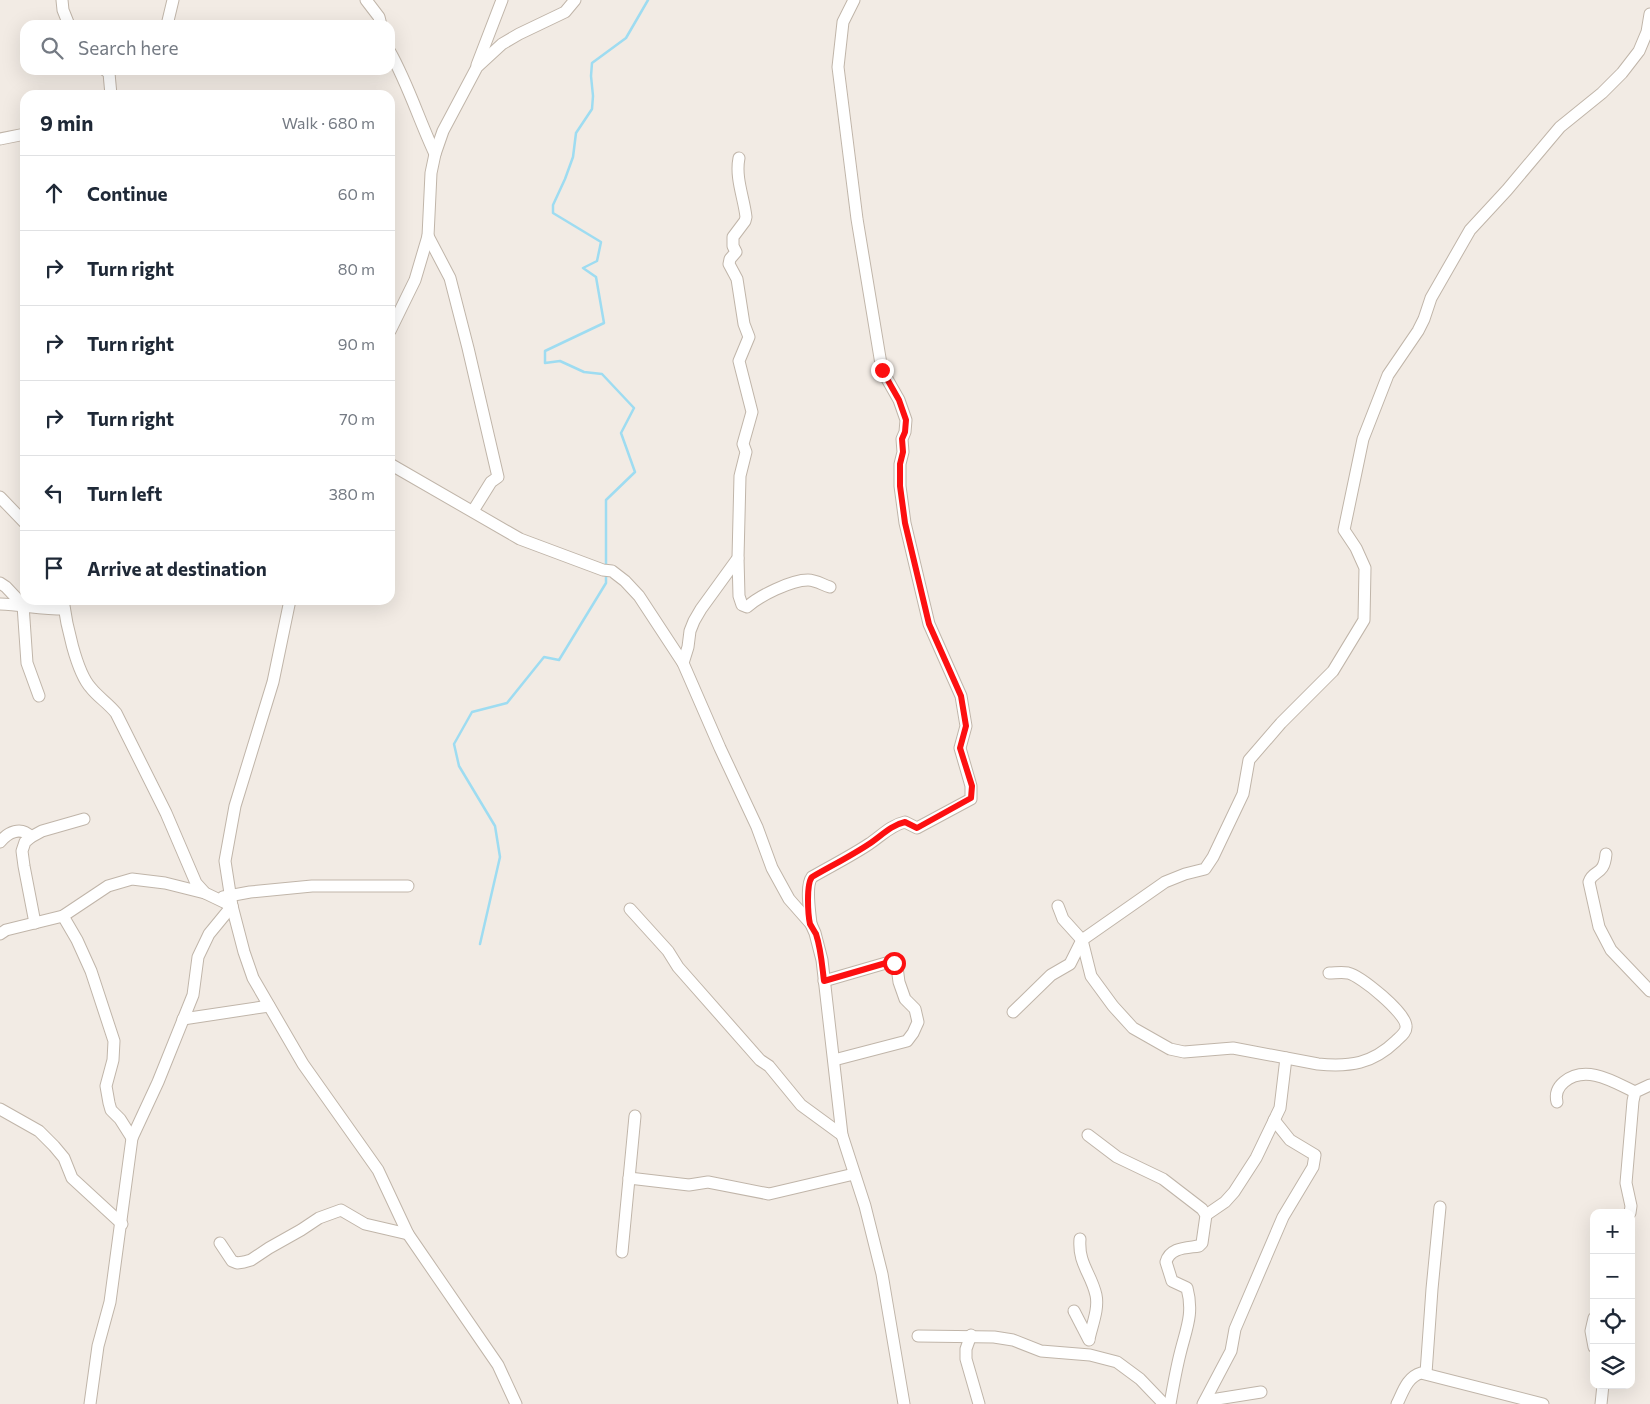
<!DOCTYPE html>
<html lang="en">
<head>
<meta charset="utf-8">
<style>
  :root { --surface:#fff; --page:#f6f6f7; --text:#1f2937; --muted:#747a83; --line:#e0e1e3 }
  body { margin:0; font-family:Commissioner,sans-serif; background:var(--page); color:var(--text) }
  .controls { position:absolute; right:15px; bottom:15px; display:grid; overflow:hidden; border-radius:10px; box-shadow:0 5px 20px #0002 }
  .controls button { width:45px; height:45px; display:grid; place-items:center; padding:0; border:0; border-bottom:1px solid var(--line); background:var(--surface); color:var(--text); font:25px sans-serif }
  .stop { position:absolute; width:15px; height:15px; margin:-11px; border:4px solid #fc1011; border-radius:50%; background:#fff }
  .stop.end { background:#fc1011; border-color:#fff; box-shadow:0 1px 5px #0008 }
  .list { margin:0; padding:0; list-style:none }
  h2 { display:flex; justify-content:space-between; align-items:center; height:65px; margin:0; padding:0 20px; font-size:21px }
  h2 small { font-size:16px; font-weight:400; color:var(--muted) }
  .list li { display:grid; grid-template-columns:32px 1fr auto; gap:15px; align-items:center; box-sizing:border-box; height:75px; padding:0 20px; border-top:1px solid var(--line) }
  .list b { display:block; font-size:19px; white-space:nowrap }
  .list em { font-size:16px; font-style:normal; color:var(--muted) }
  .icon { flex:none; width:28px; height:28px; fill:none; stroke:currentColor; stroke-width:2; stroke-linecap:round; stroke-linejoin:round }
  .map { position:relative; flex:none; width:1650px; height:1404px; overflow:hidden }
  .search { position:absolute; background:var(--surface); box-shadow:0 5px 20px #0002; left:20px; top:20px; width:375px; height:55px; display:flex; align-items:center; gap:12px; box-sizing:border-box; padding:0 18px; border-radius:15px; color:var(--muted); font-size:19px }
  .panel { position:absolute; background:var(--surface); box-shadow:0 5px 20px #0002; left:20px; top:90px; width:375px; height:515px; border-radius:15px }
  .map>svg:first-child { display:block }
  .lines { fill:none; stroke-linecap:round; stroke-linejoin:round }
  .stream { stroke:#9edcf1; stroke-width:2.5 }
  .minor-casing { stroke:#c0b5a9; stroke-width:13 }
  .minor { stroke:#fff; stroke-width:11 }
  .route { stroke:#fc1011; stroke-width:6 }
</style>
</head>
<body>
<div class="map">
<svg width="1650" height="1404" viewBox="0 0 1650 1404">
  <rect width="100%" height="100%" fill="#f2ebe4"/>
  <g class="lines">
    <!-- stream -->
    <g class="stream">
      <path d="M606,568v-68l29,-28 -14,-39 13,-25 -32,-34 -18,-2 -24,-11 -15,2v-12l59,-28 -8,-46 -13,-9 14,-7 4,-19 -48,-29v-8l12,-26 8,-22 3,-24 16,-24 1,-13 -2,-20 1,-13 34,-25 22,-38"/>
      <path d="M480,944l20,-87 -5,-31 -36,-60 -5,-22 18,-32 35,-9 37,-46 15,3 47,-77v-10"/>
    </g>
    <defs>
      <g id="minor">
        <path d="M62,0l1,10 6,15"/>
        <path d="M366,0l13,17 2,8"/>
        <path d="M167,25l6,-25"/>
        <path d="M390,52c18,32 29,68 45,102"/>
        <path d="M477,65l25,-65"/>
        <path d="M105,70l4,3 2,22"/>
        <path d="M0,139l25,-5"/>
        <path d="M428,236l22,42 18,70 30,129 -7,5 -18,29"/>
        <path d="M390,331l25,-51 13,-44 3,-63 4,-19 8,-23 34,-64 25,-23 17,-10 46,-22 10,-12"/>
        <path d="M390,464l130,75 83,31 9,1 13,10 14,15 44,67 37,85 37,79 15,41 17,31 22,25 4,9 7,27 20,175 23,71 17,68 22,130"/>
        <path d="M0,497l25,26"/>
        <path d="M738,558l1,38 3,9 5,2c12,-11 44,-27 61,-27 8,0 15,5 22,7"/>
        <path d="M0,583l6,4 17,18 4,58 12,33"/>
        <path d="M63,600c3,22 13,72 28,88 7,9 17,15 25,25l50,100 30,70 9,10 27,13"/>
        <path d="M290,600l-17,82 -38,124 -10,55 7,45 12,46 9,26 50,86 75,106 30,64 90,131 18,39"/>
        <path d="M0,604c22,1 42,5 64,5"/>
        <path d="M683,663l5,-16 2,-16 4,-10 7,-12 37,-51 2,-82 6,-24 -3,-8 9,-32 -13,-51 10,-24 -5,-13 -7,-45 -8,-15 1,-5 6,-7 -3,-6v-9l12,-16 1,-4c-2,-19 -11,-39 -7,-59"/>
        <path d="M0,842c8,-10 21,-16 31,-5"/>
        <path d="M1606,854c-2,23 -13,15 -17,28l10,45 12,23 39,41"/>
        <path d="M223,897l27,-5 62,-6h96"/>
        <path d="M1058,906l5,13 19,21 9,36 22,30 20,22 37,21 14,3 49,-4 85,16c32,3 54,0 78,-23 4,-4 11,-9 10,-15 0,-13 -45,-50 -58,-53 -6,-1 -13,0 -19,0"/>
        <path d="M630,909l38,42 10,16 82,93 9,6 32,39 41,30"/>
        <path d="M63,916l14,24 14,31 23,70 -1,19 -7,26 3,17 2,7 9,9 12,19"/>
        <path d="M35,923l-11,-57 -2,-15 3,-9 6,-5 11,-6 42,-12"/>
        <path d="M811,924c-1,-12 -6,-38 1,-47 19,-11 39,-21 57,-33 12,-8 22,-19 36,-22l12,6 54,-29v-13l-11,-38 6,-22 -5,-30 -32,-72 -24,-101 -5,-37v-22l3,-12 -1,-13 3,-7 1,-12 -7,-20 -17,-30 -25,-151 -19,-152 5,-45 11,-22"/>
        <path d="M0,934l6,-4 57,-14 45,-30 24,-7 33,4 40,10"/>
        <path d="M824,981l62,-18h8l3,4 2,15 6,17 10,10 3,13 -5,11 -6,8 -73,19"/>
        <path d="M1013,1012l38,-37 19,-11 12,-24 83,-58 20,-8 20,-5 8,-12 30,-63 6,-34 32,-37 52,-52 31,-51 1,-52 -9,-20 -12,-18 19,-91 25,-64 30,-44 6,-12 7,-21 39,-68 37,-40 53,-63 42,-34 20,-20 17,-22 8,-19 3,-18"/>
        <path d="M183,1019l86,-13"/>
        <path d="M1557,1102c-2,-8 1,-15 7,-20 22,-18 50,0 71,10"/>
        <path d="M0,1109l39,22 15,15 10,12 8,20 50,46"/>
        <path d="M1088,1135l29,22 46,22 39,30 4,6 -4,28 -3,3c-12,2 -29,1 -33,16l6,19 15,7c7,26 -1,41 -7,66 -4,16 -7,33 -10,50"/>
        <path d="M629,1178l60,7 19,-3 61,12 85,-20"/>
        <path d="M1630,1213l1,-7 -5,-23 7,-82 2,-9 15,-7"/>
        <path d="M1206,1215l19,-13 9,-10 22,-34 24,-50 6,-50"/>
        <path d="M1080,1239c-2,25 11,34 16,56 3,14 -4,30 -7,44"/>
        <path d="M220,1243l12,18 5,2 7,-1 7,-2 18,-12 32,-18 18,-12 22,-8 24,14 43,10"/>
        <path d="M622,1252l13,-136"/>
        <path d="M1074,1311l15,29"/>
        <path d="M1594,1318l-3,13 3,16"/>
        <path d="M971,1335l-5,14v10l13,45"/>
        <path d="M918,1336l76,1 19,3 28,11 49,4 27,7 23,17 24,25"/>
        <path d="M1426,1373l6,-84 8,-82"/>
        <path d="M1205,1401l56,-9"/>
        <path d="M90,1404l8,-58 12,-44 22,-164 26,-56 35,-87 5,-38 11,-23 23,-28"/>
        <path d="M1203,1404l28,-53 4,-22 48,-112 30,-50 2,-12 -25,-15 -16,-20"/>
        <path d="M1397,1404c6,-12 10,-27 24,-31l122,31"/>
        <path d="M1601,1404l2,-19"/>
      </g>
    </defs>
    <!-- minor casing -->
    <use href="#minor" class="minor-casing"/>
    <!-- minor -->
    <use href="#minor" class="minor"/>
  </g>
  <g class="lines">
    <!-- route -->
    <path class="route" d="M882,370l17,30 7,20 -1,12 -3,7 1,13 -3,12v22l5,37 24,101 32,72 5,30 -6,22 12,38 -1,12 -54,30 -12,-6c-14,3 -24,14 -36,22 -18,12 -38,22 -57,33 -6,7 -4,38 -2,47 2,3 4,7 6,10 5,15 6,31 8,47l62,-18h8"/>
  </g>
</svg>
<div class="controls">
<button>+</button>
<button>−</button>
<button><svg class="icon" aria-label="locate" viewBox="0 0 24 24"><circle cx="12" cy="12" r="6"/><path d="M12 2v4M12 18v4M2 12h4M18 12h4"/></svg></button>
<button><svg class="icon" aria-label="layers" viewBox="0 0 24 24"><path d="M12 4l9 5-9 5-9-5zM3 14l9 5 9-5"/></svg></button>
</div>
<div class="stop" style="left:894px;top:963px"></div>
<div class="stop end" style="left:882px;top:370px"></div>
<div class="search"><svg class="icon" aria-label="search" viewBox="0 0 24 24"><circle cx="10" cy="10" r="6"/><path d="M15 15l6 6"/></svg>Search here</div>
<section class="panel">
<h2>9 min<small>Walk · 680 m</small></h2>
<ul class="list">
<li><svg class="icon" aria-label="ahead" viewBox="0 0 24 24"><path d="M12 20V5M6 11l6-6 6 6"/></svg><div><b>Continue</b></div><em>60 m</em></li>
<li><svg class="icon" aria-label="right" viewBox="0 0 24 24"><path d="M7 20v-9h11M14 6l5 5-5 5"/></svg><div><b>Turn right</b></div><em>80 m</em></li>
<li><svg class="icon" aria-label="right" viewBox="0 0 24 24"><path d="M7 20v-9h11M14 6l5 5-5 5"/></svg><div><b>Turn right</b></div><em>90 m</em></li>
<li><svg class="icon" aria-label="right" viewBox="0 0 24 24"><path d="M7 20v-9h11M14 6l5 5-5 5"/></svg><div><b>Turn right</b></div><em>70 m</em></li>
<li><svg class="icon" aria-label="left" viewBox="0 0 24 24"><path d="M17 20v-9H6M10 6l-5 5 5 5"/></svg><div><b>Turn left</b></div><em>380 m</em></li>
<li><svg class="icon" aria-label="arrive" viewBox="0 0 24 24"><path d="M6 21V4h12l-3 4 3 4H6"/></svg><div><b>Arrive at destination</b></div></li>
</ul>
</section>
</div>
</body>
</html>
